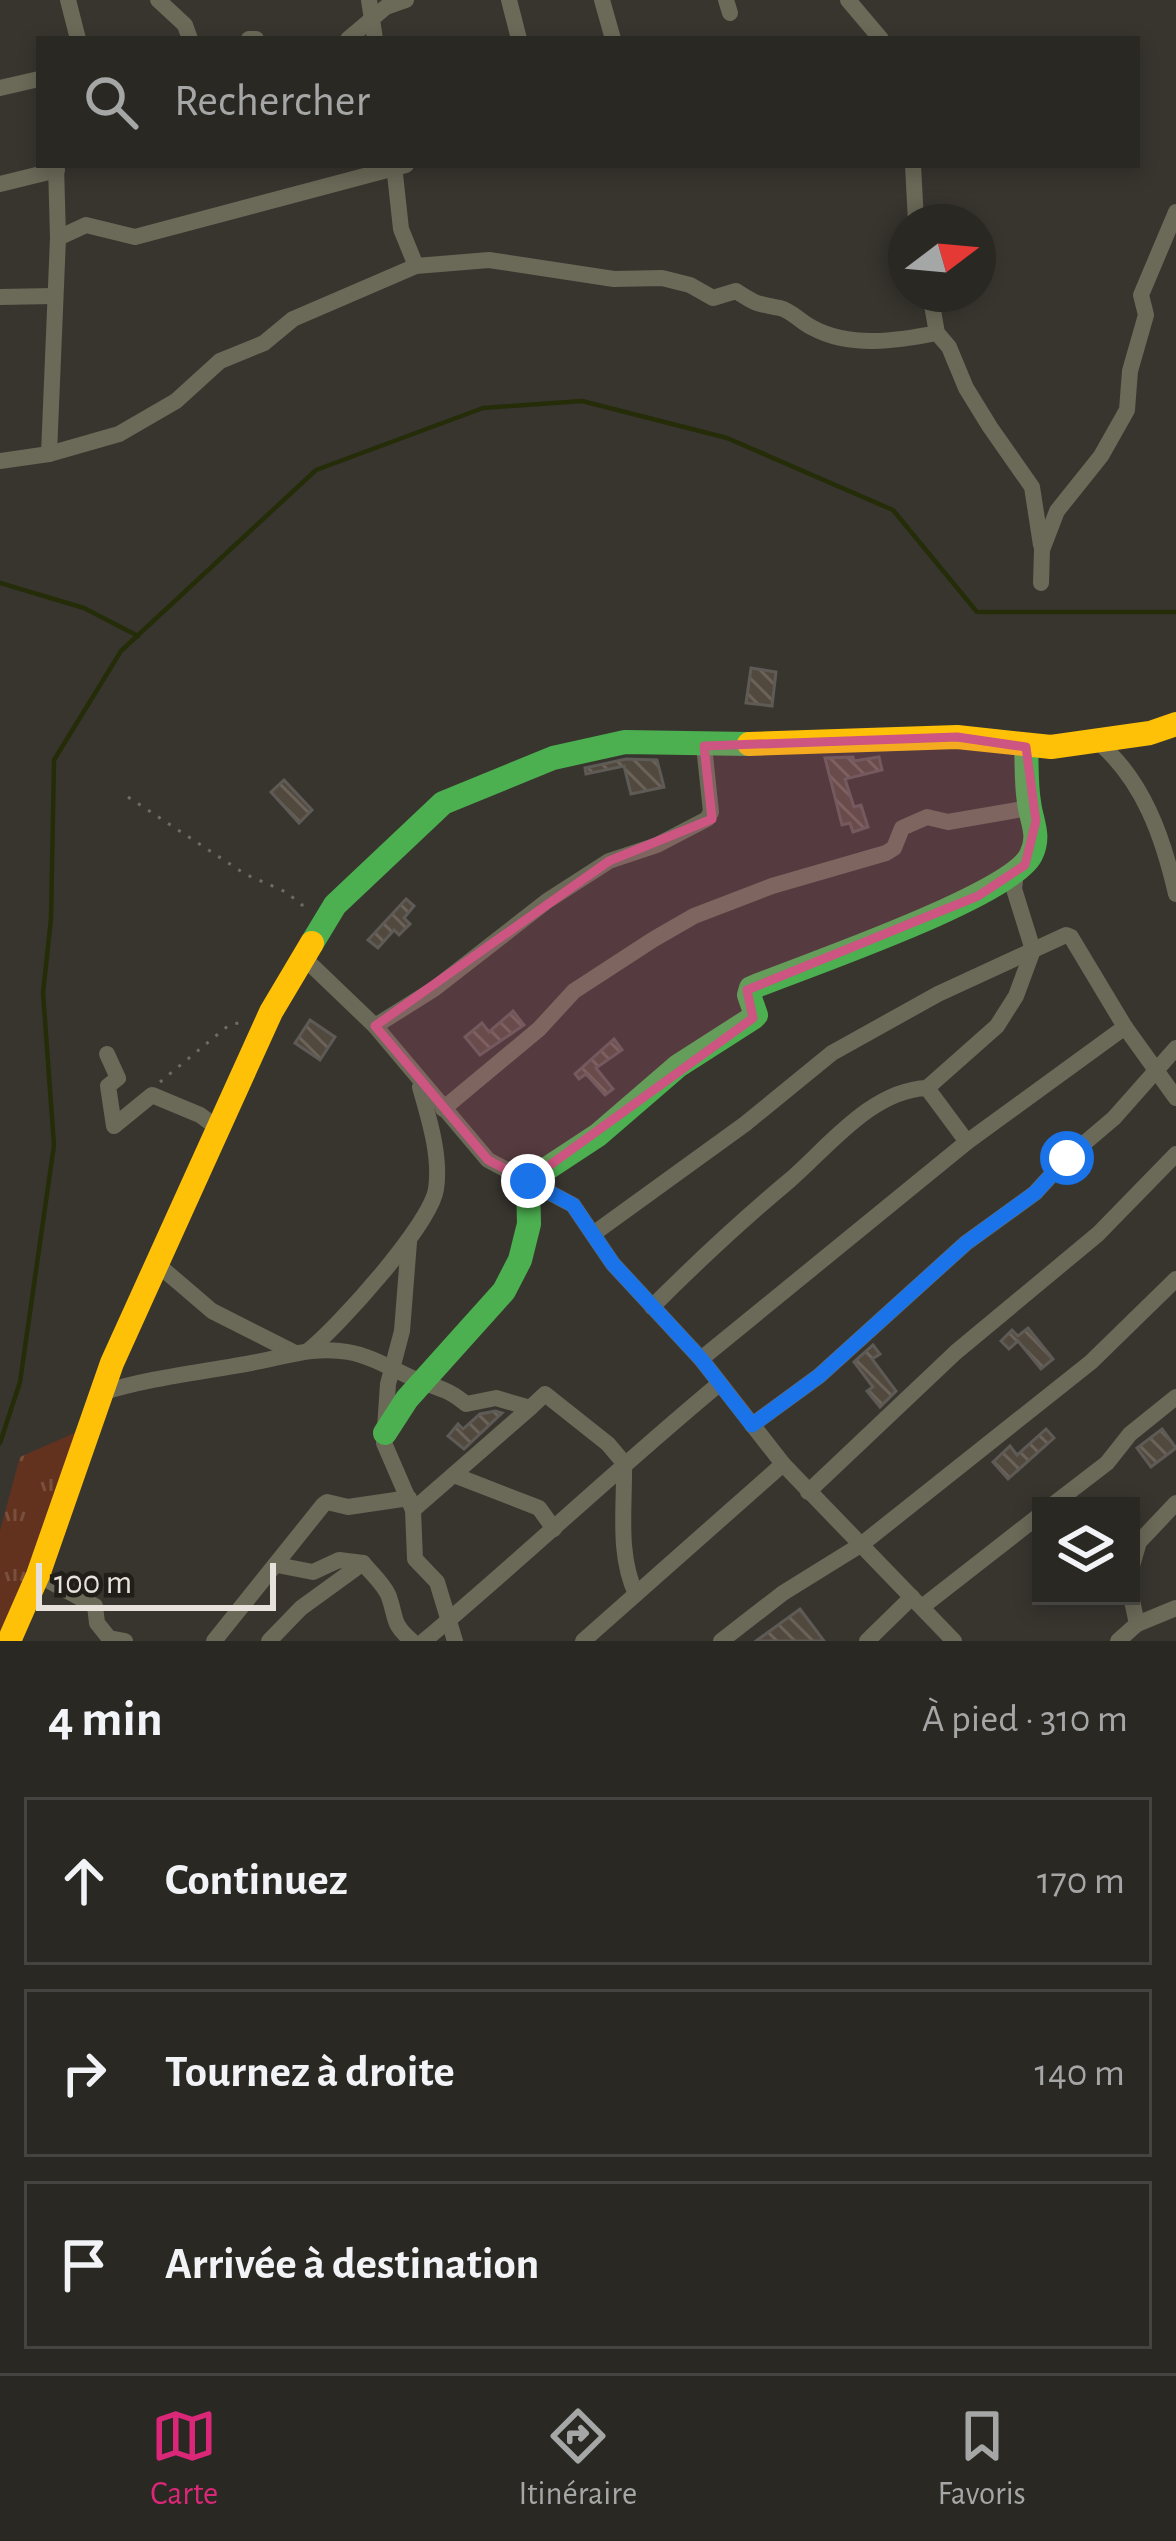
<!DOCTYPE html>
<html lang="fr">
<head>
<meta charset="utf-8">
<style>
  :root { --surface:#2a2823; --page:#32302b; --text:#f1f3f6; --muted:#a5a6a6; --line:#464441; --accent:#db2777 }
  body { margin:0; font-family:"Alegreya Sans",sans-serif; background:var(--page); color:var(--text) }
  .controls { position:absolute; right:36px; bottom:36px; display:grid; overflow:hidden; border-radius:0px; box-shadow:0 6px 18px #0003 }
  .controls button { width:108px; height:108px; display:grid; place-items:center; padding:0; border:0; border-bottom:3px solid var(--line); background:var(--surface); color:var(--text); font:60px sans-serif }
  .compass { position:absolute; left:888px; top:204px; width:108px; height:108px; border-radius:50%; background:var(--surface); box-shadow:0 6px 18px #0003; rotate:74deg }
  .scale { position:absolute; left:36px; bottom:30px; width:240px; box-sizing:border-box; padding-left:12px; border:6px solid #e6e2db; border-top:0; font-size:33px; line-height:42px; white-space:nowrap; color:#e6e2db; -webkit-text-stroke:9px #211e19; paint-order:stroke }
  .stop { position:absolute; width:36px; height:36px; margin:-27px; border:9px solid #1a73e8; border-radius:50%; background:#fff }
  .stop.end { background:#1a73e8; border-color:#fff; box-shadow:0 3px 12px #0008 }
  .list { margin:0; padding:0; list-style:none }
  h2 { display:flex; justify-content:space-between; align-items:center; height:156px; margin:0; padding:0 48px; font-size:51px }
  h2 small { font-size:39px; font-weight:400; color:var(--muted) }
  .list li { display:grid; grid-template-columns:78px 1fr auto; gap:36px; align-items:center; box-sizing:border-box; height:168px; margin:0 24px 24px; padding:0 24px; border:3px solid var(--line); border-radius:0px }
  .list b { display:block; font-size:45px; white-space:nowrap }
  .list em { font-size:39px; font-style:normal; color:var(--muted) }
  .icon { flex:none; width:66px; height:66px; fill:none; stroke:currentColor; stroke-width:2; stroke-linecap:round; stroke-linejoin:round }
  .map { position:relative; flex:none; width:1176px; height:1641px; overflow:hidden }
  .search { position:absolute; background:var(--surface); box-shadow:0 6px 18px #0003; left:36px; right:36px; top:36px; height:132px; display:flex; align-items:center; gap:30px; box-sizing:border-box; padding:0 42px; border-radius:0px; color:var(--muted); font-size:45px }
  .sheet { height:732px; background:var(--surface) }
  nav { display:flex; justify-content:space-around; align-items:center; box-sizing:border-box; height:168px; border-top:3px solid var(--line); background:var(--surface); font-size:33px; color:var(--muted) }
  nav a { display:grid; justify-items:center; gap:6px }
  nav .on { color:var(--accent) }
  .map>svg:first-child { display:block }
  .grass { fill:url(#grass-tufts) }
  .lines { fill:none; stroke-linecap:round; stroke-linejoin:round }
  .stream { stroke:#242d08; stroke-width:4.5 }
  .building { fill:url(#building-back-hatch); stroke:#5e5a56; stroke-width:3 }
  .path { stroke:#6f6d61; stroke-width:3; stroke-dasharray:3 9; stroke-linecap:butt }
  .street { stroke:#6b6958; stroke-width:16 }
  .fast { stroke:#4caf50; stroke-width:24 }
  .slow { stroke:#ffc107; stroke-width:24 }
  .route { stroke:#1a73e8; stroke-width:15 }
  .marked { fill:#cd5581; fill-opacity:0.2; stroke:#cd5581; stroke-width:9; stroke-linejoin:round }
</style>
</head>
<body>
<div class="map">
<svg width="1176" height="1641" viewBox="0 0 1176 1641">
  <defs>
    <pattern id="grass-tufts" width="24" height="20" patternUnits="userSpaceOnUse" patternTransform="scale(3)"><rect width="24" height="20" fill="#63321e"/><path d="M3 7l-1-3M5 7V3M7 7l1-3M15 17l-1-3M17 17v-4M19 17l1-3" fill="none" stroke="#794f3e"/></pattern>
    <pattern id="building-back-hatch" width="6" height="6" patternUnits="userSpaceOnUse" patternTransform="scale(3)"><rect width="6" height="6" fill="#52493e"/><path d="M-1 5l2 2M0 0l6 6M5-1l2 2" fill="none" stroke="#6b6359"/></pattern>
  </defs>
  <rect width="100%" height="100%" fill="#38352f"/>
  <!-- grass -->
  <path class="grass" d="M79,1431l1,37 -80,173v-110l20,-74z"/>
  <g class="lines">
    <!-- stream -->
    <g class="stream">
      <path d="M0,583l84,25 54,28"/>
      <path d="M0,1443l20,-61 34,-237 -11,-152 8,-74 3,-159 67,-109 195,-181 167,-62 99,-7 145,37 166,72 84,102h199"/>
    </g>
  </g>
  <!-- building -->
  <g class="building">
    <path d="M751,668l25,4 -4,34 -26,-3z"/>
    <path d="M853,757l1,4 25,-4 3,13 -37,9 9,28 7,-2 7,22 -15,5 -3,-9 -8,2 -17,-67z"/>
    <path d="M626,759l31,1 7,27 -33,7 -7,-28 -38,8 -1,-6z"/>
    <path d="M284,780l28,30 -13,13 -28,-31z"/>
    <path d="M406,899l8,7 -10,12 6,6 -11,11 -5,-5 -16,18 -10,-8z"/>
    <path d="M513,1011l11,14 -44,30 -15,-18 17,-14 7,9z"/>
    <path d="M310,1020l25,17 -15,23 -25,-17z"/>
    <path d="M614,1039l8,11 -26,18 17,21 -8,6 -19,-21 -7,5 -4,-5z"/>
    <path d="M1028,1328l25,31 -12,10 -23,-28 -9,8 -8,-8 11,-11 6,6z"/>
    <path d="M873,1345l7,9 -8,5 24,32 -16,16 -13,-16 6,-4 -19,-25z"/>
    <path d="M495,1411l7,2 -38,36 -16,-13 10,-12 5,5 17,-15z"/>
    <path d="M1046,1429l8,9 -46,41 -15,-17 17,-16 7,9z"/>
    <path d="M1162,1429l14,19 -25,19 -14,-19z"/>
    <path d="M800,1609l24,32h-68z"/>
  </g>
  <g class="lines">
    <!-- path -->
    <g class="path">
      <path d="M128,797l117,77 41,18 16,13h8"/>
      <path d="M160,1082l69,-57 14,-3"/>
    </g>
    <!-- street -->
    <g class="street">
      <path d="M68,0l10,39"/>
      <path d="M158,0l27,25 5,14"/>
      <path d="M369,0l6,39"/>
      <path d="M509,0l10,39"/>
      <path d="M602,0l11,39"/>
      <path d="M726,0l4,13"/>
      <path d="M848,0l33,39"/>
      <path d="M249,39h7"/>
      <path d="M348,39l38,-32 20,-7"/>
      <path d="M0,88l39,-9"/>
      <path d="M394,165l7,64 15,37"/>
      <path d="M913,165l3,57"/>
      <path d="M0,184l57,-14"/>
      <path d="M58,238l28,-13 49,12 271,-72"/>
      <path d="M930,294l7,39 12,14 17,41 24,39 42,60 9,58"/>
      <path d="M0,297l54,-1"/>
      <path d="M49,454l9,-216 -2,-73"/>
      <path d="M0,461l49,-7 70,-20 57,-33 44,-40 44,-18 29,-24 123,-53 73,-6 125,19 48,-1 28,7 23,13 23,-7c23,15 21,12 44,17 12,3 22,15 33,20 37,20 84,13 124,5"/>
      <path d="M1041,583l1,-33 15,-39 44,-55 26,-46 3,-39 16,-56 -5,-20 35,-83"/>
      <path d="M1098,742c45,38 65,95 78,152"/>
      <path d="M303,957l72,69 113,134 85,45 40,59 88,95 82,105 171,177"/>
      <path d="M375,1026l59,-37 113,-88 62,-40 48,-16 50,-26 4,-7 -7,-66"/>
      <path d="M107,1054l11,24 -10,8 6,40 38,-31 48,20 19,14"/>
      <path d="M927,1088l70,-62 19,-30 17,-46 -19,-61 2,-17"/>
      <path d="M443,1109l96,-80 35,-38 80,-52 40,-23 78,-30 114,-33 8,-5 8,-20 25,-11 21,5 81,-14"/>
      <path d="M593,1234l152,-110 87,-71 106,-59 128,-59 5,2 54,90 51,71"/>
      <path d="M409,1242l-7,89 -14,53 -4,59 29,67 2,49 22,23 18,59"/>
      <path d="M157,1264l55,47 81,41"/>
      <path d="M652,1307c45,-45 90,-87 138,-127 39,-34 82,-90 137,-92l40,54"/>
      <path d="M309,1350c29,-23 122,-126 127,-161 5,-33 -7,-70 -16,-102"/>
      <path d="M701,1359l266,-217 158,-115"/>
      <path d="M101,1393c51,-16 103,-21 155,-31 32,-6 59,-16 92,-10 24,4 47,19 69,28 22,9 30,8 49,24l30,-6 34,10 15,-14 63,50 16,19c1,43 -7,91 12,131"/>
      <path d="M752,1425l67,-49 147,-133 69,-50 32,-35 47,-40 62,-70"/>
      <path d="M454,1475l85,33 15,21"/>
      <path d="M808,1492l148,-140 142,-118 78,-80"/>
      <path d="M1051,1506l56,-43 23,-29 46,-37"/>
      <path d="M413,1510l117,-102"/>
      <path d="M277,1565l36,7 26,-12 24,3c7,9 22,22 26,34 8,22 2,26 23,44"/>
      <path d="M1131,1569l8,-27 37,-39"/>
      <path d="M38,1575l57,31 2,17 12,15 16,3"/>
      <path d="M1131,1596l6,28"/>
      <path d="M922,1607l119,-93"/>
      <path d="M214,1641l109,-136 4,-3 21,5 61,-9"/>
      <path d="M269,1641l32,-33 62,-45"/>
      <path d="M424,1641c100,-84 195,-174 295,-257"/>
      <path d="M583,1641l200,-177"/>
      <path d="M721,1641l62,-48 79,-49 229,-182 85,-83"/>
      <path d="M867,1641l45,-44"/>
      <path d="M1118,1641l19,-17 39,-16"/>
    </g>
    <!-- fast -->
    <g class="fast">
      <path d="M312,943l23,-38 108,-102 110,-45 72,-16 124,2"/>
      <path d="M385,1433l22,-34 97,-108 16,-31 9,-36 -1,-43 70,-46 80,-69 75,-48 3,-3 -7,-20 2,-7c51,-21 260,-92 280,-133 10,-20 0,-34 -2,-53 -3,-18 -2,-37 -3,-55"/>
    </g>
    <!-- slow -->
    <g class="slow">
      <path d="M749,744l208,-7 94,10 99,-14 26,-9"/>
      <path d="M9,1641l29,-66 74,-212 159,-351 41,-69"/>
    </g>
  </g>
  <g class="lines">
    <!-- route -->
    <path class="route" d="M528,1181l45,24 40,59 88,95 51,66 67,-49 147,-133 69,-50 32,-35"/>
  </g>
  <!-- marked area -->
  <path class="marked" d="M957,737l69,10 10,74 -11,44 -47,31 -231,94 6,28 -225,163 -40,-21 -113,-134 234,-165 103,-42 -8,-73z"/>
</svg>
<div class="controls">
<button><svg class="icon" aria-label="layers" viewBox="0 0 24 24"><path d="M12 4l9 5-9 5-9-5zM3 14l9 5 9-5"/></svg></button>
</div>
<svg class="compass" viewBox="-18 -18 36 36"><path d="M0-13l5 13h-10z" fill="#e53935"/><path d="M0 13l5-13h-10z" fill="#a5a6a6"/></svg>
<div class="scale">100 m</div>
<div class="stop" style="left:1067px;top:1158px"></div>
<div class="stop end" style="left:528px;top:1181px"></div>
<div class="search"><svg class="icon" aria-label="search" viewBox="0 0 24 24"><circle cx="10" cy="10" r="6"/><path d="M15 15l6 6"/></svg>Rechercher</div>
</div>
<section class="sheet">
<h2>4 min<small>À pied · 310 m</small></h2>
<ul class="list">
<li><svg class="icon" aria-label="ahead" viewBox="0 0 24 24"><path d="M12 20V5M6 11l6-6 6 6"/></svg><div><b>Continuez</b></div><em>170 m</em></li>
<li><svg class="icon" aria-label="right" viewBox="0 0 24 24"><path d="M7 20v-9h11M14 6l5 5-5 5"/></svg><div><b>Tournez à droite</b></div><em>140 m</em></li>
<li><svg class="icon" aria-label="arrive" viewBox="0 0 24 24"><path d="M6 21V4h12l-3 4 3 4H6"/></svg><div><b>Arrivée à destination</b></div></li>
</ul>
</section>
<nav>
<a class="on"><svg class="icon" aria-label="map" viewBox="0 0 24 24"><path d="M3 6l6-2 6 2 6-2v14l-6 2-6-2-6 2zM9 4v14M15 6v14"/></svg>Carte</a>
<a><svg class="icon" aria-label="directions" viewBox="0 0 24 24"><path d="M12 3l9 9-9 9-9-9zM9 14v-3h6M13 9l2 2-2 2"/></svg>Itinéraire</a>
<a><svg class="icon" aria-label="saved" viewBox="0 0 24 24"><path d="M7 4h10v16l-5-4-5 4z"/></svg>Favoris</a>
</nav>
</body>
</html>
